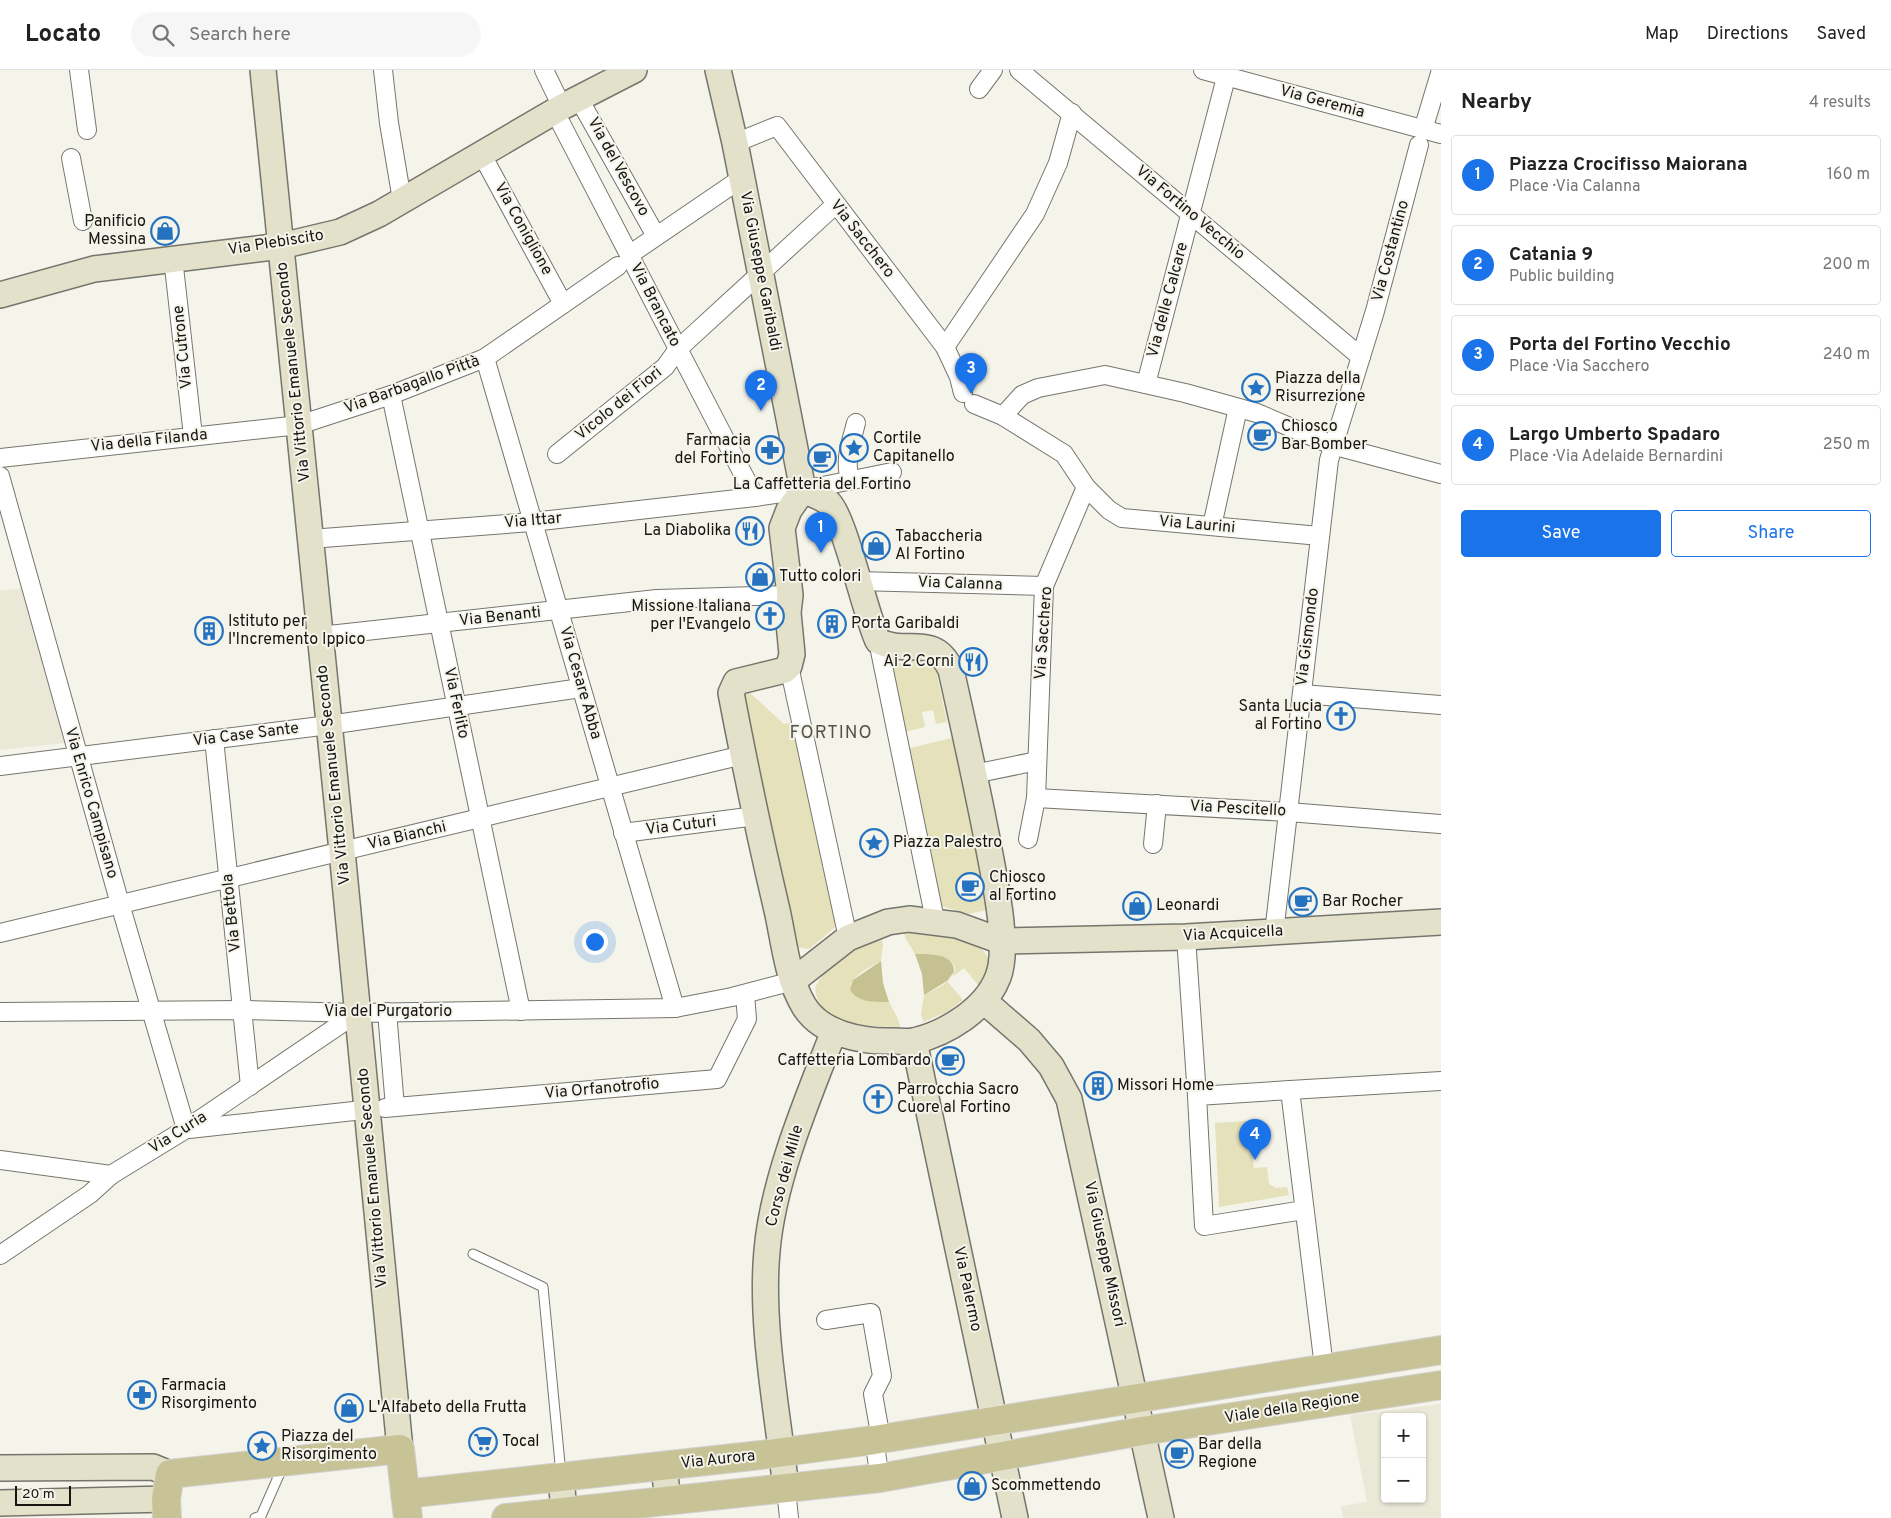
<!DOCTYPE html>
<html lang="en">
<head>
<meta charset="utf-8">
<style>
  :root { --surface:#fff; --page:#f6f6f6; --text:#222; --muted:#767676; --line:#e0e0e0; --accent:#1a73e8 }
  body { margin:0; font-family:Overpass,sans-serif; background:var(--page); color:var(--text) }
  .controls { position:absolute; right:15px; bottom:15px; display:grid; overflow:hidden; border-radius:5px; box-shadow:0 1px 4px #0004 }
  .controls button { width:45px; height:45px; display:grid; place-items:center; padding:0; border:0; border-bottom:1px solid var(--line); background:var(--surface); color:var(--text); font:25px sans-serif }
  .scale { position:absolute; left:15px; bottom:12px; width:56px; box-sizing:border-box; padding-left:5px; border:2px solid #161512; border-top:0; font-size:14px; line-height:18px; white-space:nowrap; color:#161512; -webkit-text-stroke:4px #f5f4ea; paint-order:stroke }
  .you { position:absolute; left:594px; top:871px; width:18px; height:18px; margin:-12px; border:4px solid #fff; border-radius:50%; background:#1a73e8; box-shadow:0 0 0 8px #1a73e833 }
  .badge { display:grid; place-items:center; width:32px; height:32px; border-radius:50%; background:var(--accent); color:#fff; font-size:16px; font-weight:700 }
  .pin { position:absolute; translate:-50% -41px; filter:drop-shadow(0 1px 2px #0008) }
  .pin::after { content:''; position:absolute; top:26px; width:18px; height:15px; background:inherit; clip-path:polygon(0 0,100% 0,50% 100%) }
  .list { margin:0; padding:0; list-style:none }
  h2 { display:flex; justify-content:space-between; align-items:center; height:65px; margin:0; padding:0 20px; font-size:21px }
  h2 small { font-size:16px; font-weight:400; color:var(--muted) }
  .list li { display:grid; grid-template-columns:32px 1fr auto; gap:15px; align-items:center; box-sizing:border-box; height:80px; margin:0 10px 10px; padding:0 10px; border:1px solid var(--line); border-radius:5px }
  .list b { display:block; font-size:19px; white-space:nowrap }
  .list p { margin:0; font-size:16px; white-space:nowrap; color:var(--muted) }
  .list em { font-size:16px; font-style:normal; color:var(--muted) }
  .actions { display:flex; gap:10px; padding:15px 20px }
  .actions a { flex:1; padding:11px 0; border:1px solid var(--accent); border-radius:5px; text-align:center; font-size:18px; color:var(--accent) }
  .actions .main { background:var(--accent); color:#fff }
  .icon { flex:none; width:28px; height:28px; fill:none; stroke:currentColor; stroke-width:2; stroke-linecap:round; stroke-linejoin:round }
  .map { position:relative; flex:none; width:1441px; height:1448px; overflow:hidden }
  header { display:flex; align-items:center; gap:30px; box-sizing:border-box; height:70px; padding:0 25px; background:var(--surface); border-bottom:1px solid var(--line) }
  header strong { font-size:24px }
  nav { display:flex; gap:28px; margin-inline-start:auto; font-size:18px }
  .search { width:350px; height:45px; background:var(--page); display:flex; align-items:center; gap:12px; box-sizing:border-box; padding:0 18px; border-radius:28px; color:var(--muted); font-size:19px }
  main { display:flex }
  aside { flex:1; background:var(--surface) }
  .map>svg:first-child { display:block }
  .built { fill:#eae8d7; fill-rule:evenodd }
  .green { fill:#e5e1ba }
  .water { fill:#c6c191 }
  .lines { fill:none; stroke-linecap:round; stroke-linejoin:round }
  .lane-casing { stroke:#76756d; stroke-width:11 }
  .street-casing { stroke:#76756d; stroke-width:20 }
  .secondary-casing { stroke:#76756d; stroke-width:28 }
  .primary-casing { stroke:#d0d0d0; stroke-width:30 }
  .lane { stroke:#fff; stroke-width:9 }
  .street { stroke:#fff; stroke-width:18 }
  .secondary { stroke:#e4e1cb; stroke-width:25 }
  .primary { stroke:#c8c397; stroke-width:28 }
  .labels { text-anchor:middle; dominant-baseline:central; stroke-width:4; stroke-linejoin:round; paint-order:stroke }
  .street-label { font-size:16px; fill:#161512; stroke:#f5f4ea }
  .poi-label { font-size:16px; fill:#161512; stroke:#f5f4ea; text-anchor:start }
  .neighbourhood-label { font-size:18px; letter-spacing:1px; fill:#525249; stroke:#f5f4ea }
</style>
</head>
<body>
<header>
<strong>Locato</strong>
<div class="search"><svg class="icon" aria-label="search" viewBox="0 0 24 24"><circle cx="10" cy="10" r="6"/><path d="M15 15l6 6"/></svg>Search here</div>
<nav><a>Map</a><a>Directions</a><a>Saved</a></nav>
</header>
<main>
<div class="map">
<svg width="1441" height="1448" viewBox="0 0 1441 1448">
  <rect width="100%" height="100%" fill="#f5f4ea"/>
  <!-- built -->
  <g class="built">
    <path d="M24,518l44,152 -3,3 -65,7v-159z"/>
    <path d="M1441,1334v114h-98l-2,-12 26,-4 -17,-87zM1385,1347h37v82h-37z"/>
  </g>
  <!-- green -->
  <g class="green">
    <path d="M917,590l14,2 4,4 12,56 -11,2 -3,-14 -11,2 3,15 -21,5 -14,-67z"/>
    <path d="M749,622l35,32 10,-2 44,203 -29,24 -13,-2 -52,-249 1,-4z"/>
    <path d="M952,668l39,171 -22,5 -28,-8 -35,-157z"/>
    <path d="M915,861c19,1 85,8 73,41 -2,5 -6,10 -9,14l-15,-18 -17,13 16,19 -18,13 -22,9 -2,-8 3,-19c8,-4 17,-8 24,-14 24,-23 -19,-27 -33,-27l-9,-15 -2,-6z"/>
    <path d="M881,867l2,7 -2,17c-12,7 -29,13 -31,28l8,9 31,4 9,17 2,8c-31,-1 -81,1 -85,-39 13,-27 40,-40 66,-51z"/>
    <path d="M1248,1051l6,47 13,-1 2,17 7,4 11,-1 2,8 -70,12 -4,-84z"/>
  </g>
  <!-- water -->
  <g class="water">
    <path d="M915,884c14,0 40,-1 39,18l-7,9 -23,14 -2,-21z"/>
    <path d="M881,891l2,22 6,19c-13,0 -33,1 -39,-13l3,-9z"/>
  </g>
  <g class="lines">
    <defs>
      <g id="lane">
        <path d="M473,1184l70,33 18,187"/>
        <path d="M255,1448l6,-2 22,-50"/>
      </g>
      <g id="street">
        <path d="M79,0l8,60"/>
        <path d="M383,0l6,53 13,77"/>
        <path d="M544,0l18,37"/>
        <path d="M1019,0l342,287"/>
        <path d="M1203,0l238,64"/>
        <path d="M979,19l14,-19"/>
        <path d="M579,29l77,137"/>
        <path d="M555,42l200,385"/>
        <path d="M1423,60l18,-60"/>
        <path d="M735,73l42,-17 168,221 14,30 4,16"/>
        <path d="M482,85l81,149"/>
        <path d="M71,88l12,63"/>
        <path d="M629,185l113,-77"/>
        <path d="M173,188l20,178"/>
        <path d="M945,277l90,-133 23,-51 14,-50"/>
        <path d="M485,288l190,650"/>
        <path d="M1146,314l82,-314"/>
        <path d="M391,325l130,616"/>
        <path d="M974,334l29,12 61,38 22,33 -42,99 -8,212 -8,41"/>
        <path d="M1003,346l19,-21 16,-7 67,-13 80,18 72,20 75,32 109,29"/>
        <path d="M557,384l108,-87 13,-18 157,-144"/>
        <path d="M0,388l299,-33 92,-30 94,-37 133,-92"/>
        <path d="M0,406l120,428 66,225"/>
        <path d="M850,410c-6,-21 1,-37 6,-57"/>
        <path d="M1086,417l23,23 13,8 198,18"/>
        <path d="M1212,456l26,-118"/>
        <path d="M310,469l222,-17 223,-25 48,-7 89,-18"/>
        <path d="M857,511l187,5"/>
        <path d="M320,566l337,-37 133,-4"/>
        <path d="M878,571l57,279"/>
        <path d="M789,596l59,272"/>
        <path d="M1302,624l139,11"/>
        <path d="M214,669l36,347"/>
        <path d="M0,696l329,-41 252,-37"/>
        <path d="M974,704l63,-13"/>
        <path d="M1036,728l252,14 152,12"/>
        <path d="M623,763l133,-17"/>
        <path d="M1153,774l4,-40"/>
        <path d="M0,863l743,-178"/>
        <path d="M1274,863l55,-473 46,-149 44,-166"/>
        <path d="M1186,867l11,159"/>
        <path d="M0,942l242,-2 115,3 318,-5 57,-11 61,-16"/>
        <path d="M387,942l8,95"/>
        <path d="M1290,1020l151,-9"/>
        <path d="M385,1038l332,-29 30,-60 -2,-25"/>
        <path d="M189,1059l165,-18"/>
        <path d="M0,1090l111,15"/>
        <path d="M1304,1140l-100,16 -7,-130 93,-6 34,277"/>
        <path d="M0,1185l90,-61 21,-19 75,-46 171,-116"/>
        <path d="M826,1250l45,-7 11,63 -9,18 8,45"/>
        <path d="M874,1370l6,38"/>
        <path d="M786,1419l3,29"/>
      </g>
      <g id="secondary">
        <path d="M263,0l79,781 58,598"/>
        <path d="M718,0l17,73 68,347 -14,20 -7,18 8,67 -2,18 4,41 -3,12 -4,4 -49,12 -5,11c14,73 29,145 46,217 7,31 10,68 27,96 17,28 58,36 89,35 7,0 15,1 21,0 33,-8 72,-32 84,-64 12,-30 -4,-100 -10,-133 -11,-58 -24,-116 -37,-174 -17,-38 -44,-14 -73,-29 -13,-27 -34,-126 -50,-139 -7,-5 -17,-8 -25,-12"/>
        <path d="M0,225l94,-26 187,-23 59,-14 39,-18 183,-107 72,-37"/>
        <path d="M793,911l55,-43 40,-16 21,-3 48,6 44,16 185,-4 255,-15"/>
        <path d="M984,931l45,39 22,26 18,33 92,419"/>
        <path d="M914,971l101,477"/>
        <path d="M664,1396l4,35"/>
        <path d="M0,1398l153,-1 17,7"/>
        <path d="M561,1407l3,35"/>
        <path d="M786,1419c-8,-75 -26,-163 -19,-238 6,-72 41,-153 67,-220"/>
        <path d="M0,1433l166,-4"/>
      </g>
      <g id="primary">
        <path d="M405,1424l356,-39 113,-15 567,-90"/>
        <path d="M167,1448l-1,-19 4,-25 230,-25 8,69"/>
        <path d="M506,1448l374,-40 262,-47 299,-46"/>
      </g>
    </defs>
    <!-- lane casing -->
    <use href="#lane" class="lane-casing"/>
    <!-- street casing -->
    <use href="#street" class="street-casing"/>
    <!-- secondary casing -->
    <use href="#secondary" class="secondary-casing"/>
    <!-- primary casing -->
    <use href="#primary" class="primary-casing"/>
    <!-- lane -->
    <use href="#lane" class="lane"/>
    <!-- street -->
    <use href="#street" class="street"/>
    <!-- secondary -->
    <use href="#secondary" class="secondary"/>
    <!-- primary -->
    <use href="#primary" class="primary"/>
  </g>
  <!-- icons -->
  <defs>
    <symbol id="shop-ring" viewBox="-11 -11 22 22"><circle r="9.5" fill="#f5f4ea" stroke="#2572c1" stroke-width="1.5"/><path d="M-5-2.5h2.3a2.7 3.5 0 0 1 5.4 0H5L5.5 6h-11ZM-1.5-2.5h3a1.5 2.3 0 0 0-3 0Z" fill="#2572c1"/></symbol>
    <symbol id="sight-ring" viewBox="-11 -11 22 22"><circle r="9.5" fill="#f5f4ea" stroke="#2572c1" stroke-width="1.5"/><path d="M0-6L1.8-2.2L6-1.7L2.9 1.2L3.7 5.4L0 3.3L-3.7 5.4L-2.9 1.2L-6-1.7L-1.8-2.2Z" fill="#2572c1"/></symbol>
    <symbol id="cafe-ring" viewBox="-11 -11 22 22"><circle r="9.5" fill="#f5f4ea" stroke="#2572c1" stroke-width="1.5"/><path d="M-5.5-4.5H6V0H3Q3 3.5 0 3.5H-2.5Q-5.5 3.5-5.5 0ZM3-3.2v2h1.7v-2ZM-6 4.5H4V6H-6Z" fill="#2572c1"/></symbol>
    <symbol id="pharmacy-ring" viewBox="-11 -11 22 22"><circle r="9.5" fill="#f5f4ea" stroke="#2572c1" stroke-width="1.5"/><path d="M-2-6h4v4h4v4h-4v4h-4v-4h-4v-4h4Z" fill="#2572c1"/></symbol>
    <symbol id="restaurant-ring" viewBox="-11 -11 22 22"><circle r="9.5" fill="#f5f4ea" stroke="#2572c1" stroke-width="1.5"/><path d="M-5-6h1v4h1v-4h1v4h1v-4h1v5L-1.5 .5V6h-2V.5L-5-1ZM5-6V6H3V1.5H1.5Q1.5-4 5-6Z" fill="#2572c1"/></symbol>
    <symbol id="church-ring" viewBox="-11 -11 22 22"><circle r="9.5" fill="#f5f4ea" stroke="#2572c1" stroke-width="1.5"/><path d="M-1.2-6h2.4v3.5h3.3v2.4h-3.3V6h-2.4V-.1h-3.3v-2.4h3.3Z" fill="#2572c1"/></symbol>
    <symbol id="building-ring" viewBox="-11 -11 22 22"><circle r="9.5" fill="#f5f4ea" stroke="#2572c1" stroke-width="1.5"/><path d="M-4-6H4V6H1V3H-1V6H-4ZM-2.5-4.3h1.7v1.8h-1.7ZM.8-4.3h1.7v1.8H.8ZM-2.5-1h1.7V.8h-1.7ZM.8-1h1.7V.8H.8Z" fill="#2572c1"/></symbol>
    <symbol id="supermarket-ring" viewBox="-11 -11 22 22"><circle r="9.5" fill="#f5f4ea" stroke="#2572c1" stroke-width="1.5"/><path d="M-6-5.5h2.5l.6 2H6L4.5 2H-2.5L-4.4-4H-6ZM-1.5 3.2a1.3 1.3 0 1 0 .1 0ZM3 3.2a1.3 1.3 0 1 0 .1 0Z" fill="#2572c1"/></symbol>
  </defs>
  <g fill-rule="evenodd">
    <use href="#shop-ring" x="149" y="145" width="32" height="32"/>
    <use href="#sight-ring" x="1240" y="302" width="32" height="32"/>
    <use href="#cafe-ring" x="1246" y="350" width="32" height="32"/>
    <use href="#sight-ring" x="838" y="362" width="32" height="32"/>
    <use href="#pharmacy-ring" x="754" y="364" width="32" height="32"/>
    <use href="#cafe-ring" x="806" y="372" width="32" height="32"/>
    <use href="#restaurant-ring" x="734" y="445" width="32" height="32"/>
    <use href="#shop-ring" x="860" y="460" width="32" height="32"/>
    <use href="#shop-ring" x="744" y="491" width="32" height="32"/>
    <use href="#church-ring" x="754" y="530" width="32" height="32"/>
    <use href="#building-ring" x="816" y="538" width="32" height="32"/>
    <use href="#building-ring" x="193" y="545" width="32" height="32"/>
    <use href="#restaurant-ring" x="957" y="576" width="32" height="32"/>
    <use href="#church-ring" x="1325" y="630" width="32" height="32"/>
    <use href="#sight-ring" x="858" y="757" width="32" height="32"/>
    <use href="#cafe-ring" x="954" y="801" width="32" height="32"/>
    <use href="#cafe-ring" x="1287" y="816" width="32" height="32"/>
    <use href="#shop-ring" x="1121" y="820" width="32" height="32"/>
    <use href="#cafe-ring" x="934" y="975" width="32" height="32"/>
    <use href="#building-ring" x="1082" y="1000" width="32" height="32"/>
    <use href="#church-ring" x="862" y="1013" width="32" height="32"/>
    <use href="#pharmacy-ring" x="126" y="1309" width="32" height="32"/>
    <use href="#shop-ring" x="333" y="1322" width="32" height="32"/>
    <use href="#supermarket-ring" x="467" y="1356" width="32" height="32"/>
    <use href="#sight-ring" x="246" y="1360" width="32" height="32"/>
    <use href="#cafe-ring" x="1163" y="1368" width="32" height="32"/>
    <use href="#shop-ring" x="956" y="1400" width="32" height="32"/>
  </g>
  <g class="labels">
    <!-- street labels -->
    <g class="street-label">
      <text transform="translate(1322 32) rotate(15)">Via Geremia</text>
      <text transform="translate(618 97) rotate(61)">Via del Vescovo</text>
      <text transform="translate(1190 143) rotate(40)">Via Fortino Vecchio</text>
      <text transform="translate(523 159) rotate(61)">Via Coniglione</text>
      <text transform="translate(862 169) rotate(52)">Via Sacchero</text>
      <text transform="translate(276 173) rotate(-9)">Via Plebiscito</text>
      <text transform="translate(1391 181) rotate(-75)">Via Costantino</text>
      <text transform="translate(760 201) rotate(79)">Via Giuseppe Garibaldi</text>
      <text transform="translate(1168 230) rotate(-75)">Via delle Calcare</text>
      <text transform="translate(655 235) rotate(63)">Via Brancato</text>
      <text transform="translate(183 277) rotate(-96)">Via Cutrone</text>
      <text transform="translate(294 302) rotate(-96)">Via Vittorio Emanuele Secondo</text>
      <text transform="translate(412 315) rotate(-20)">Via Barbagallo Pittà</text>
      <text transform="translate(619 334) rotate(-39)">Vicolo dei Fiori</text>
      <text transform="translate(149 371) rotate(-6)">Via della Filanda</text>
      <text transform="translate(533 451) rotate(-5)">Via Ittar</text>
      <text transform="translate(1197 455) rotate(5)">Via Laurini</text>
      <text transform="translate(960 514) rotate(2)">Via Calanna</text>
      <text transform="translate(500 547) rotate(-6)">Via Benanti</text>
      <text transform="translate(1044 563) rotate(-86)">Via Sacchero</text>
      <text transform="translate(1308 567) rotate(-83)">Via Gismondo</text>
      <text transform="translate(580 613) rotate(74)">Via Cesare Abba</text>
      <text transform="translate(456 633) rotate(78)">Via Ferlito</text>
      <text transform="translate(246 665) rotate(-7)">Via Case Sante</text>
      <text transform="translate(334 705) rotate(-96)">Via Vittorio Emanuele Secondo</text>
      <text transform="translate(91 733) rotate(74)">Via Enrico Campisano</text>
      <text transform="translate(1238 739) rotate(3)">Via Pescitello</text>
      <text transform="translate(681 756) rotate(-7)">Via Cuturi</text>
      <text transform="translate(407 766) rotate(-13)">Via Bianchi</text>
      <text transform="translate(232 843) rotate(-96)">Via Bettola</text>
      <text transform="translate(1233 864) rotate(-3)">Via Acquicella</text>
      <text x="388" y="942">Via del Purgatorio</text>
      <text transform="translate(602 1019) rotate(-5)">Via Orfanotrofio</text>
      <text transform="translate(178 1063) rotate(-32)">Via Curia</text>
      <text transform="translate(785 1106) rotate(-75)">Corso dei Mille</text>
      <text transform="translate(373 1108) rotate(-95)">Via Vittorio Emanuele Secondo</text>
      <text transform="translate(1104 1184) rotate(78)">Via Giuseppe Missori</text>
      <text transform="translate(967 1219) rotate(78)">Via Palermo</text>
      <text transform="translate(1292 1338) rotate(-9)">Viale della Regione</text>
      <text transform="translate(718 1390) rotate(-6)">Via Aurora</text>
    </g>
    <!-- poi labels -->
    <g class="poi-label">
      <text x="146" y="152" text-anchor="end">Panificio<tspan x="146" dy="18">Messina</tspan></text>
      <text x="1275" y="309">Piazza della<tspan x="1275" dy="18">Risurrezione</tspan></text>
      <text x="1281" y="357">Chiosco<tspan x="1281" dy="18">Bar Bomber</tspan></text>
      <text x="873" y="369">Cortile<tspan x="873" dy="18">Capitanello</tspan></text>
      <text x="751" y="371" text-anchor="end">Farmacia<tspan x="751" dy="18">del Fortino</tspan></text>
      <text x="822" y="415" text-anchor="middle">La Caffetteria del Fortino</text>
      <text x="731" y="461" text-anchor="end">La Diabolika</text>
      <text x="895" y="467">Tabaccheria<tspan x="895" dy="18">Al Fortino</tspan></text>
      <text x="779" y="507">Tutto colori</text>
      <text x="751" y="537" text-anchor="end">Missione Italiana<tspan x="751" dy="18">per l'Evangelo</tspan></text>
      <text x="228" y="552">Istituto per<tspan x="228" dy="18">l'Incremento Ippico</tspan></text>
      <text x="851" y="554">Porta Garibaldi</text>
      <text x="954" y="592" text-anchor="end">Ai 2 Corni</text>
      <text x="1322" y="637" text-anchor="end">Santa Lucia<tspan x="1322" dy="18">al Fortino</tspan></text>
      <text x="893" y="773">Piazza Palestro</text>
      <text x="989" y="808">Chiosco<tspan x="989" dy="18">al Fortino</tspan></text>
      <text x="1322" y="832">Bar Rocher</text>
      <text x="1156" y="836">Leonardi</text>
      <text x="931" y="991" text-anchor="end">Caffetteria Lombardo</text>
      <text x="1117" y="1016">Missori Home</text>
      <text x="897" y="1020">Parrocchia Sacro<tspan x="897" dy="18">Cuore al Fortino</tspan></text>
      <text x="161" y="1316">Farmacia<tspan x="161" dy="18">Risorgimento</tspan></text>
      <text x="368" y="1338">L'Alfabeto della Frutta</text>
      <text x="281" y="1367">Piazza del<tspan x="281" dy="18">Risorgimento</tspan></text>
      <text x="502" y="1372">Tocal</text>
      <text x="1198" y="1375">Bar della<tspan x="1198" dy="18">Regione</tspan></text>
      <text x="991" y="1416">Scommettendo</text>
    </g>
    <!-- neighbourhood labels -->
    <g class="neighbourhood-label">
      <text x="831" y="663">FORTINO</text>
    </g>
  </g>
</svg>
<div class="controls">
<button>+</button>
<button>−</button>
</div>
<div class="scale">20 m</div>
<div class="you"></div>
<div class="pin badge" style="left:821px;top:483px">1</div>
<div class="pin badge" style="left:761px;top:341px">2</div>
<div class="pin badge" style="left:971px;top:324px">3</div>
<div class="pin badge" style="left:1255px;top:1090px">4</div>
</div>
<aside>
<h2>Nearby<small>4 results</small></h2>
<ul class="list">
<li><span class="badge">1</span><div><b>Piazza Crocifisso Maiorana</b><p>Place · Via Calanna</p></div><em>160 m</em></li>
<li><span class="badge">2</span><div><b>Catania 9</b><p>Public building</p></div><em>200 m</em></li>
<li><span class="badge">3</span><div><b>Porta del Fortino Vecchio</b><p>Place · Via Sacchero</p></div><em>240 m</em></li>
<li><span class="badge">4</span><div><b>Largo Umberto Spadaro</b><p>Place · Via Adelaide Bernardini</p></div><em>250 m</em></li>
</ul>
<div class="actions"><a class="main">Save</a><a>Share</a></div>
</aside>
</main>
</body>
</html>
